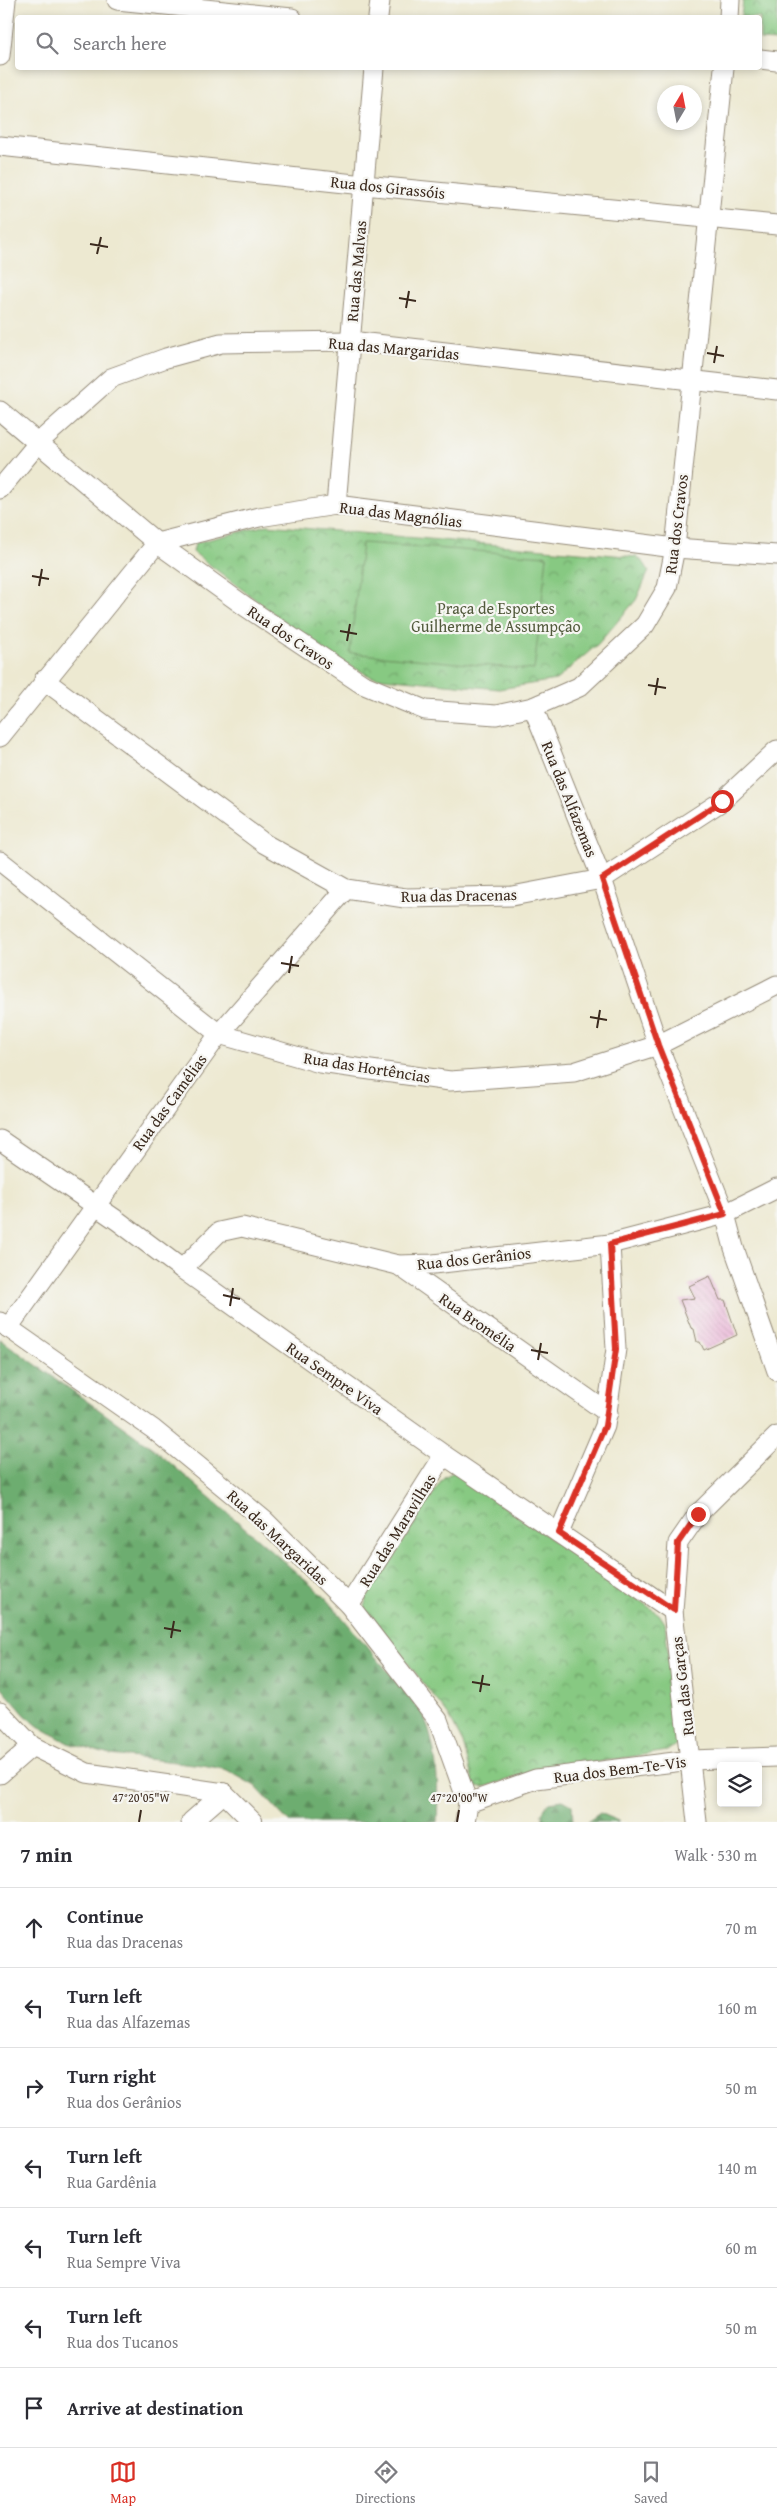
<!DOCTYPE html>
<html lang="en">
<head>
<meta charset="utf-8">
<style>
  :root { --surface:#fff; --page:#f7f7f7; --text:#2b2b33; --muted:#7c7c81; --line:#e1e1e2; --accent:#d93025 }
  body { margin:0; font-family:"Gentium Book Plus",serif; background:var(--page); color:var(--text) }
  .controls { position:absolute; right:15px; bottom:15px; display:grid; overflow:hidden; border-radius:5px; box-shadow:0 2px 8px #0003 }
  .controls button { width:45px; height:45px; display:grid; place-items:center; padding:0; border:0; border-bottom:1px solid var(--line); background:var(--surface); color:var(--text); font:25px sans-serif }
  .compass { position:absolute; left:657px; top:85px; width:45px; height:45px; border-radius:50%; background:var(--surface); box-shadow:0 2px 8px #0003; rotate:10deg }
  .stop { position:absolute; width:15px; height:15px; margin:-11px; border:4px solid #d93025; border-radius:50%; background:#fff }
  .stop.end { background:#d93025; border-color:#fff; box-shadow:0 1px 5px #0008 }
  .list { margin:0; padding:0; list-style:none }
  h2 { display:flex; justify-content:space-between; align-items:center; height:65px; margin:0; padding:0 20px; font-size:21px }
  h2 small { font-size:16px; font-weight:400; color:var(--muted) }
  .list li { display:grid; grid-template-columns:32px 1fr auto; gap:15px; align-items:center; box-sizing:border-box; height:80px; padding:0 20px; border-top:1px solid var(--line) }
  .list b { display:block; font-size:19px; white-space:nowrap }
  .list p { margin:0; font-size:16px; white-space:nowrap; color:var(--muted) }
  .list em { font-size:16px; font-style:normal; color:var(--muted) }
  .icon { flex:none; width:28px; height:28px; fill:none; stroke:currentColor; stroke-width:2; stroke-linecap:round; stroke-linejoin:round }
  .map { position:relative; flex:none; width:777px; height:1822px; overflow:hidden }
  .search { position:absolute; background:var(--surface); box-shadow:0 2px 8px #0003; left:15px; right:15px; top:15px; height:55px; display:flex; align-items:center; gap:12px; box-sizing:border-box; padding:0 18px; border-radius:5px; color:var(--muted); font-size:19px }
  .sheet { height:625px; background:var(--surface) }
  nav { display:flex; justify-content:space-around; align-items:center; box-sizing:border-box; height:70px; border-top:1px solid var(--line); background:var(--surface); font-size:14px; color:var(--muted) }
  nav a { display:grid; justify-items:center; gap:2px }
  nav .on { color:var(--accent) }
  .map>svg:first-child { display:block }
  .forest { fill:url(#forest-firs); stroke:#546c47 }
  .park { fill:url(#park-crowns); stroke:#617a50 }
  .pitch { fill:#87c982; stroke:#617a50 }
  .building { fill:url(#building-back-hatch) }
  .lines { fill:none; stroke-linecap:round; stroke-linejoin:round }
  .minor-casing { stroke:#948a78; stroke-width:21 }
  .minor { stroke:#fff; stroke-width:19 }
  .route { stroke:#d93025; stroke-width:6 }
  .ticks { fill:none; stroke:#3b2a1e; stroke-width:2 }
  .labels { text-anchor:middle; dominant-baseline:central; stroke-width:4.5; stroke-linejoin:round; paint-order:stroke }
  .street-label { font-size:16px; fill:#3b2a1e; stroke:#f6f6f2 }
  .park-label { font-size:16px; fill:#525a3c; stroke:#f6f6f2 }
  .ticks-label { font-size:12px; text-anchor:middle; fill:#3b2a1e; stroke:#f6f6f2; stroke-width:4.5; stroke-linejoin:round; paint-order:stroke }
</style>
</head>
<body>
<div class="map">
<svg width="777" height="1822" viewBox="0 0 777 1822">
  <defs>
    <pattern id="forest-firs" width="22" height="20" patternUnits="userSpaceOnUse" patternTransform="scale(1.25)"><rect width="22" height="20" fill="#6dad70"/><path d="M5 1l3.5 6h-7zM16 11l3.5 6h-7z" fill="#5b8d5b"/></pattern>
    <pattern id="park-crowns" width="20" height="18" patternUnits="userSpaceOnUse" patternTransform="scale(1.25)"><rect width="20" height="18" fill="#87c982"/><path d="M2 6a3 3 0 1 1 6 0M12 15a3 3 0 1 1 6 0" fill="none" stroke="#70a36a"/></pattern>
    <pattern id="building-back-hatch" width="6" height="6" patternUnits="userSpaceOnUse" patternTransform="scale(1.25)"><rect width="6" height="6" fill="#eaafd6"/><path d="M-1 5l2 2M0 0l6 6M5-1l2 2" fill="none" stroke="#bf8fad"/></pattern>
  </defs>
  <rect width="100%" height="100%" fill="#f6f6f2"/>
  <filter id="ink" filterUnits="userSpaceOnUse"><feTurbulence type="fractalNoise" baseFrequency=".02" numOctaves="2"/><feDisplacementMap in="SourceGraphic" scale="10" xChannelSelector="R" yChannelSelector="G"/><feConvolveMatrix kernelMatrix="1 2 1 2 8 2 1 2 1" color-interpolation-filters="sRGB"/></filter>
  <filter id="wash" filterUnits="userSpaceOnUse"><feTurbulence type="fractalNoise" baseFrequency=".0096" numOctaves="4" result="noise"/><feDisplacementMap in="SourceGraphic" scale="20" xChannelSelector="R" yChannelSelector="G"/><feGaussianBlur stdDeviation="1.12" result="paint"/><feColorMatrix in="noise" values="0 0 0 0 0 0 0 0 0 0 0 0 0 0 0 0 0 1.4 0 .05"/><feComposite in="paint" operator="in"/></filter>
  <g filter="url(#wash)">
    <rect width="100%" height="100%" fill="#ede9d1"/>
    <!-- forest -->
    <g class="forest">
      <path d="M0,1339l154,110 173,150 95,113c15,33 17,73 15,110h-148l-34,-36 -28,-16 -24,-5 -93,-10 -42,-12 -30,-17 -13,-11 -25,-29z"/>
      <path d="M563,1800l9,5 1,17h-30l-1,-9 7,-11z"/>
      <path d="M600,1813l19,8 1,1h-33z"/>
    </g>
    <!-- park -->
    <g class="park">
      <path d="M743,0h34v41l-17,-1v-22l-19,-1z"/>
      <path d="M267,525l370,32 7,6 5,8 -13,29 -38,44 -42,36 -57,9 -127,-12 -48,-25 -131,-100 2,-9z"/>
      <path d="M454,1472l205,142 6,9 13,120 -11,8 -136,22 -47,14 -10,-1 -11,-43 -14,-27 -84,-108 1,-13 78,-118z"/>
    </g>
    <!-- pitch -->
    <path class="pitch" d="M362,543l185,13 -13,114 -184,-17z"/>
    <g id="blocks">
      <!-- building -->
      <path class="building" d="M710,1276l10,24h5l12,35 -33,15 -4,-8h-3l-3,-13 -3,-1 -11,-28 15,-2 -6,-12z"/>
    </g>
  </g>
  <g filter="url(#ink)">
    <use href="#blocks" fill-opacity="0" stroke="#948a78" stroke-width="1"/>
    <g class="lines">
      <defs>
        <g id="minor">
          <path d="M117,0l175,18"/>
          <path d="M378,18l2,-18"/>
          <path d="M729,18l1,-18"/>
          <path d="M0,56l6,-56"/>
          <path d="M760,59l17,2"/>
          <path d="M0,146l364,39 413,40"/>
          <path d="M0,411l157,132 89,64 116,77 63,26 71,5 37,-8 46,-20 66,-62 22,-37 8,-40 49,-480"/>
          <path d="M0,489l39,-47 72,-64 55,-20 55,-15 129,-2 427,49"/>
          <path d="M336,505l38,-437"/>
          <path d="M44,680l221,164 81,45 59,9 107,-2 90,-17 120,-78 55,-51"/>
          <path d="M533,707l69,172 56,166 67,169 9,34 43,123"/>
          <path d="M0,737l157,-194 102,-26 77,-12 339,43 102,7"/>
          <path d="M0,861l219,173 101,29 130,18 124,-9 84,-27 119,-60"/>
          <path d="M0,1140l118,81 64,48 262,186 229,156"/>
          <path d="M398,1265l210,148"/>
          <path d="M182,1269l37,-37 23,-5 156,38 35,-1 177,-20 115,-30 52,-26"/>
          <path d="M0,1322l153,107 111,91 85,85 89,115 30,83 -3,19"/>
          <path d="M8,1328l211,-294 127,-145"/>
          <path d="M559,1533l46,-107 11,-77 -6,-105"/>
          <path d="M349,1605l95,-150"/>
          <path d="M0,1712l32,34 55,27 137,20 29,29"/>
          <path d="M0,1774l32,-28"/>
          <path d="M468,1803l68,-24 155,-19 86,-3"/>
          <path d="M191,1822l33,-29"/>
          <path d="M697,1822l-24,-211 5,-68 20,-29 79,-78"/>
        </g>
      </defs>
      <!-- minor casing -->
      <use href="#minor" class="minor-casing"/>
      <!-- minor -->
      <use href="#minor" class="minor"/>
    </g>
  </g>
  <g class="lines" filter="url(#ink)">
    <!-- route -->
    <path class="route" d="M698,1514l-20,29 -4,67 -115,-77 46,-107 11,-77 -6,-105 115,-30 -67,-169 -56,-166 120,-78"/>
  </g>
  <!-- ticks -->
  <path class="ticks" d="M90,244l18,3M97,254l4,-17M399,298l17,3M406,308l3,-17M707,353l17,3M714,363l3,-17M32,576l17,3M39,586l3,-17M340,631l17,3M347,641l3,-17M648,685l18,3M655,695l3,-17M281,963l18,3M289,973l3,-17M590,1017l17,3M597,1028l3,-18M223,1295l17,4M230,1306l3,-18M531,1350l17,3M538,1360l3,-17M164,1628l17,3M171,1638l3,-17M472,1682l18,3M480,1692l3,-17M139,1822l2,-12M457,1822l2,-12"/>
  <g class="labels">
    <!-- street labels -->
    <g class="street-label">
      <text transform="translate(388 187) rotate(6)">Rua dos Girassóis</text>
      <text transform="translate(356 271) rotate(-85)">Rua das Malvas</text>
      <text transform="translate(394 348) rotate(5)">Rua das Margaridas</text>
      <text transform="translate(401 514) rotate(7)">Rua das Magnólias</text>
      <text transform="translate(676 524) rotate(-83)">Rua dos Cravos</text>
      <text transform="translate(291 637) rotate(34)">Rua dos Cravos</text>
      <text transform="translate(570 799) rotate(68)">Rua das Alfazemas</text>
      <text transform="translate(459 895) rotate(-1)">Rua das Dracenas</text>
      <text transform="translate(367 1067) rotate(9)">Rua das Hortências</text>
      <text transform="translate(169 1102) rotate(-54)">Rua das Camélias</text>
      <text transform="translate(474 1258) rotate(-6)">Rua dos Gerânios</text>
      <text transform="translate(478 1322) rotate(35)">Rua Bromélia</text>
      <text transform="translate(335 1378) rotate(35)">Rua Sempre Viva</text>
      <text transform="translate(397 1530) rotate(-58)">Rua das Maravilhas</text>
      <text transform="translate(278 1537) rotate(43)">Rua das Margaridas</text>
      <text transform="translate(682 1686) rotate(-97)">Rua das Garças</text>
      <text transform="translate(620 1769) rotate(-7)">Rua dos Bem-Te-Vis</text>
    </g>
    <!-- park labels -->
    <g class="park-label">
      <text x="496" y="608">Praça de Esportes<tspan x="496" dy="18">Guilherme de Assumpção</tspan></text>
    </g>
  </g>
  <g class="ticks-label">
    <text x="141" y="1802">47°20'05"W</text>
    <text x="459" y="1802">47°20'00"W</text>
  </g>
</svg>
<div class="controls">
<button><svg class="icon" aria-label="layers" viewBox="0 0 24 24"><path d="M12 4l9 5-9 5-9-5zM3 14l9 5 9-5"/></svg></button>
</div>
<svg class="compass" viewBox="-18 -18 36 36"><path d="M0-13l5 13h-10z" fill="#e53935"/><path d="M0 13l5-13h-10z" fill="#7c7c81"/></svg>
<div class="stop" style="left:722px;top:801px"></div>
<div class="stop end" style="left:698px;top:1514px"></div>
<div class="search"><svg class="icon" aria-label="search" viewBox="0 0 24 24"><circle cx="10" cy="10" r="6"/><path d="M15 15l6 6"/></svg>Search here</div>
</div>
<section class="sheet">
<h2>7 min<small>Walk · 530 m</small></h2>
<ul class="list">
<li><svg class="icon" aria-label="ahead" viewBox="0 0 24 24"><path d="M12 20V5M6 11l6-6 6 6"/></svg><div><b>Continue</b><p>Rua das Dracenas</p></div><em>70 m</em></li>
<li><svg class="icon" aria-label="left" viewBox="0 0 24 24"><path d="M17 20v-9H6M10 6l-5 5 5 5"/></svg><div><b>Turn left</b><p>Rua das Alfazemas</p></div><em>160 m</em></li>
<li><svg class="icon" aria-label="right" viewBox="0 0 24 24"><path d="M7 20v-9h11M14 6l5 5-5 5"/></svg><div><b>Turn right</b><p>Rua dos Gerânios</p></div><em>50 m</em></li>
<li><svg class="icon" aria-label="left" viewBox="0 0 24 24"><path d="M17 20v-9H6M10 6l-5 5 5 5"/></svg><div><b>Turn left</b><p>Rua Gardênia</p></div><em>140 m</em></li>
<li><svg class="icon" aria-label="left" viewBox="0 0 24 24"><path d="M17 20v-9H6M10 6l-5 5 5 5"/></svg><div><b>Turn left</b><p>Rua Sempre Viva</p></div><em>60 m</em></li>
<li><svg class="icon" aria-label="left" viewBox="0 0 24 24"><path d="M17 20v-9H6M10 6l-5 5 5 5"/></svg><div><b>Turn left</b><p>Rua dos Tucanos</p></div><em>50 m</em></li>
<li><svg class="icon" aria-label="arrive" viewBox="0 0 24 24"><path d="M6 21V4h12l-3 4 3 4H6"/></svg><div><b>Arrive at destination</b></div></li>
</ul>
</section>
<nav>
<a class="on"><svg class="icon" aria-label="map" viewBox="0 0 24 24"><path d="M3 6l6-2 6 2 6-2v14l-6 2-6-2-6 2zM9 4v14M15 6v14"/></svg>Map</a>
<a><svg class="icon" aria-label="directions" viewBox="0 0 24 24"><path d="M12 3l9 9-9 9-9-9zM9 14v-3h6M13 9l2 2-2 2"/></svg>Directions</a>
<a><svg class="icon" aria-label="saved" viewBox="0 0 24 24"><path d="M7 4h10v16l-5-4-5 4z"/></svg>Saved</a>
</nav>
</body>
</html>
